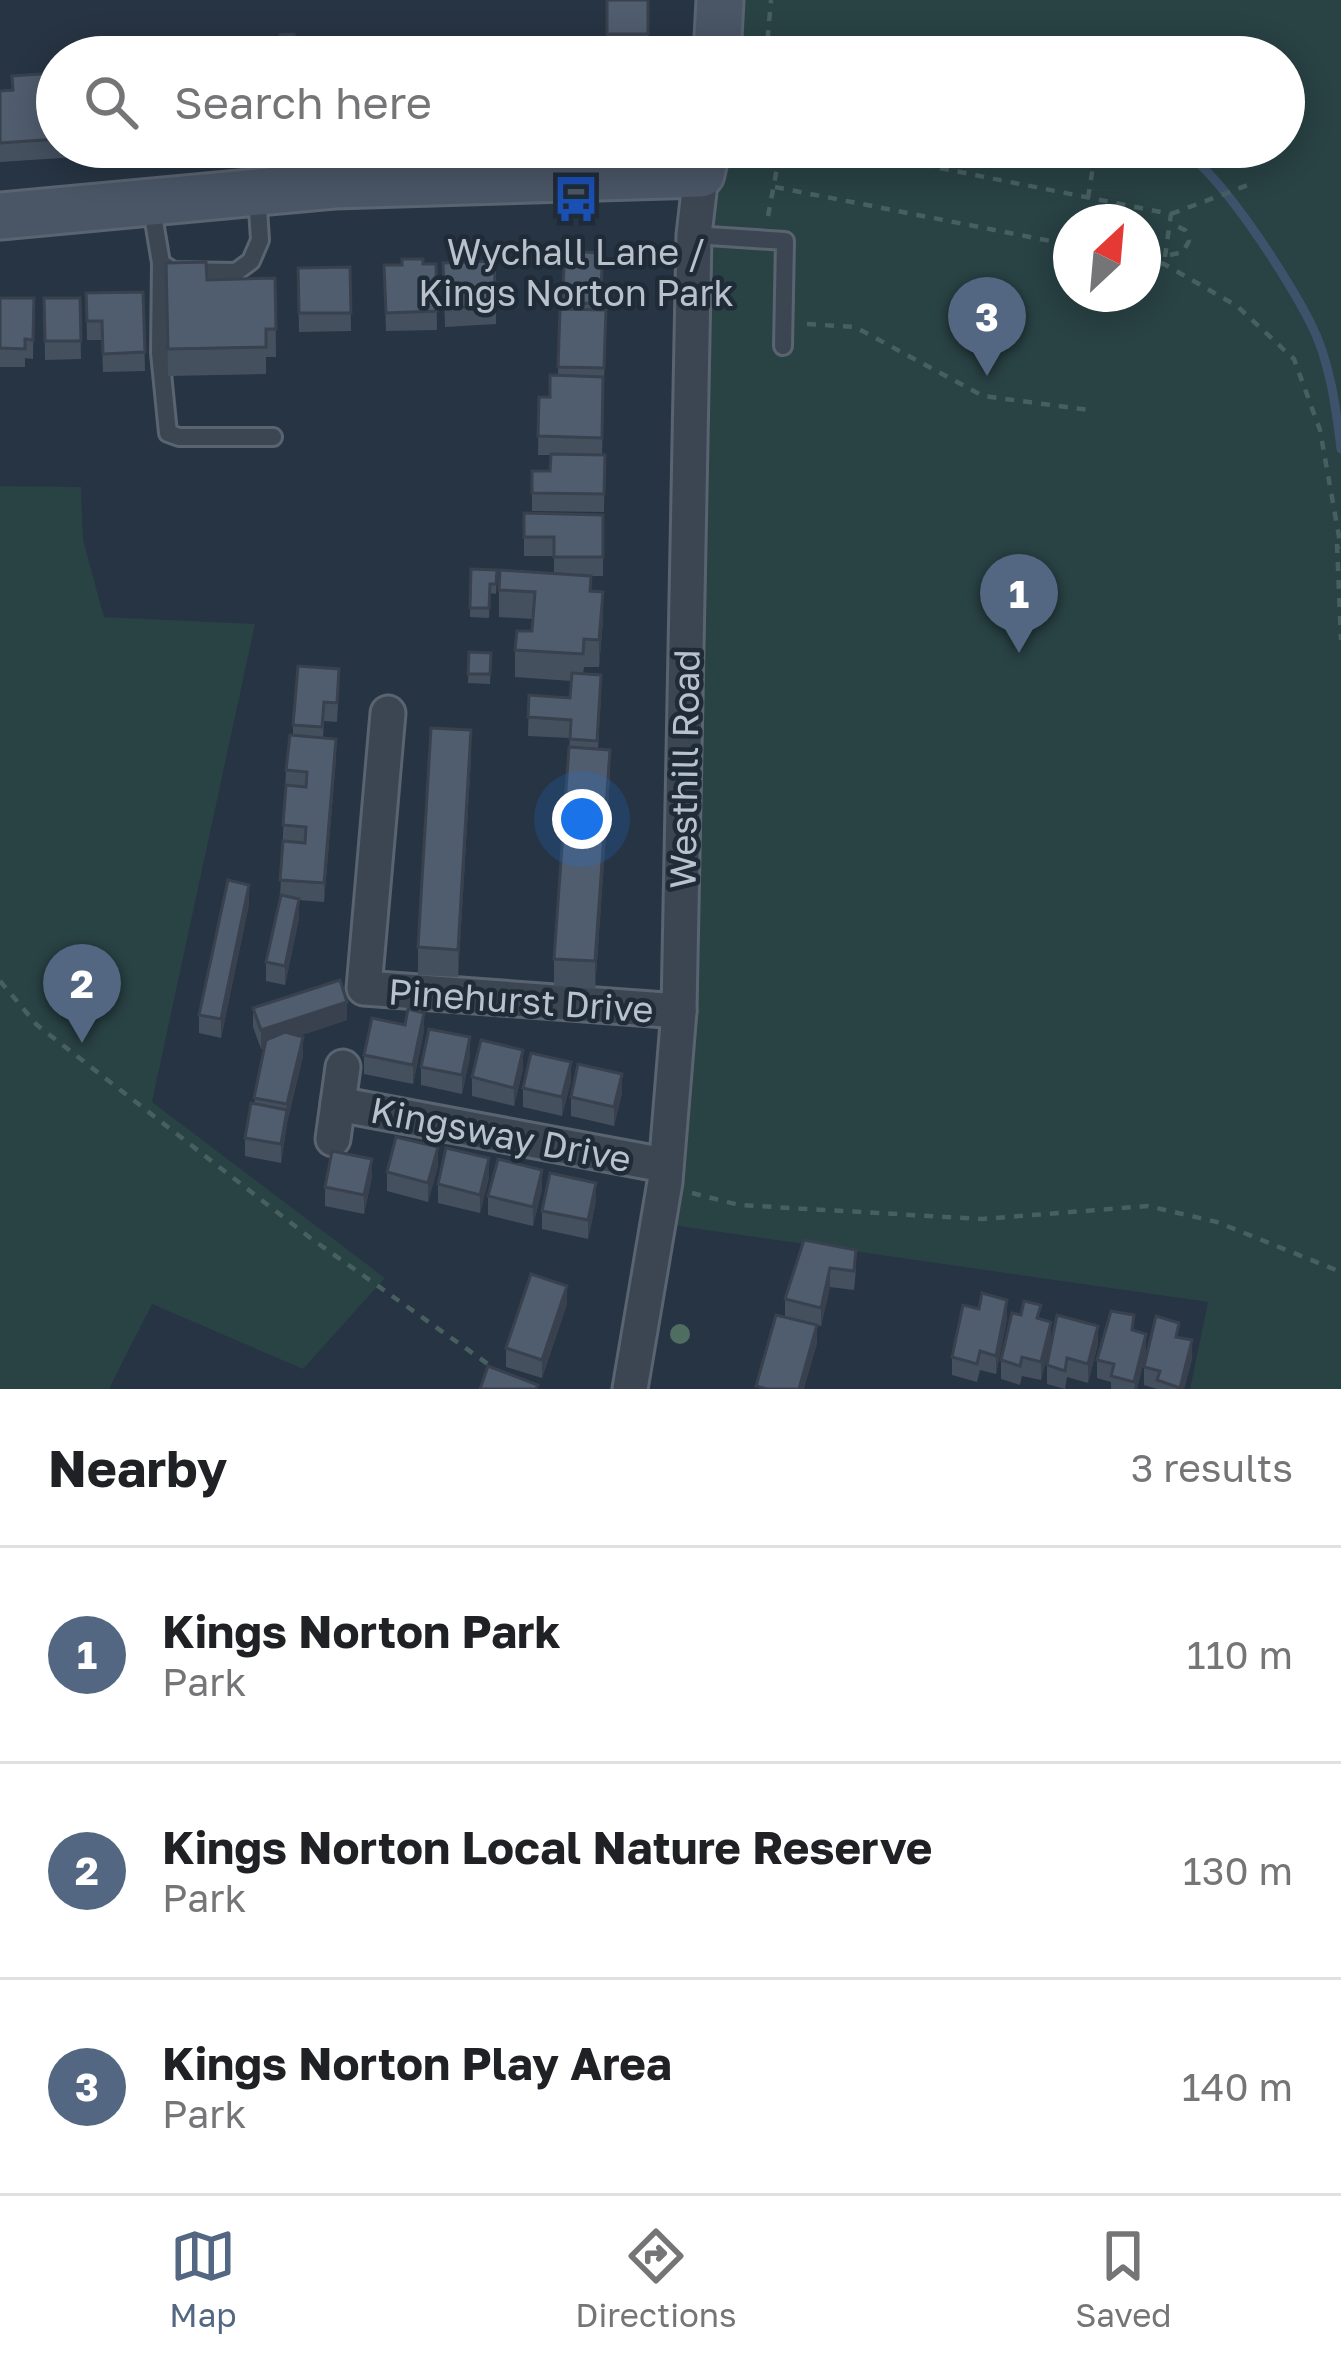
<!DOCTYPE html>
<html lang="en">
<head>
<meta charset="utf-8">
<style>
  :root { --surface:#fff; --page:#f2f2f2; --text:#202124; --muted:#757577; --line:#e0e0e0; --accent:#536783 }
  body { margin:0; font-family:"Golos Text",sans-serif; background:var(--page); color:var(--text) }
  .compass { position:absolute; left:1053px; top:204px; width:108px; height:108px; border-radius:50%; background:var(--surface); box-shadow:0 6px 30px #0003; rotate:26deg }
  .you { position:absolute; left:582px; top:819px; width:42px; height:42px; margin:-30px; border:9px solid #fff; border-radius:50%; background:#1a73e8; box-shadow:0 0 0 18px #1a73e833 }
  .badge { display:grid; place-items:center; width:78px; height:78px; border-radius:50%; background:var(--accent); color:#fff; font-size:39px; font-weight:700 }
  .pin { position:absolute; translate:-50% -99px; filter:drop-shadow(0 3px 6px #0008) }
  .pin::after { content:''; position:absolute; top:63px; width:42px; height:36px; background:inherit; clip-path:polygon(0 0,100% 0,50% 100%) }
  .list { margin:0; padding:0; list-style:none }
  h2 { display:flex; justify-content:space-between; align-items:center; height:156px; margin:0; padding:0 48px; font-size:51px }
  h2 small { font-size:39px; font-weight:400; color:var(--muted) }
  .list li { display:grid; grid-template-columns:78px 1fr auto; gap:36px; align-items:center; box-sizing:border-box; height:216px; padding:0 48px; border-top:3px solid var(--line) }
  .list b { display:block; font-size:45px; white-space:nowrap }
  .list p { margin:0; font-size:39px; white-space:nowrap; color:var(--muted) }
  .list em { font-size:39px; font-style:normal; color:var(--muted) }
  .icon { flex:none; width:66px; height:66px; fill:none; stroke:currentColor; stroke-width:2; stroke-linecap:round; stroke-linejoin:round }
  .map { position:relative; flex:none; width:1341px; height:1389px; overflow:hidden }
  .search { position:absolute; background:var(--surface); box-shadow:0 6px 30px #0003; left:36px; right:36px; top:36px; height:132px; display:flex; align-items:center; gap:30px; box-sizing:border-box; padding:0 42px; border-radius:66px; color:var(--muted); font-size:45px }
  .sheet { height:804px; background:var(--surface) }
  nav { display:flex; justify-content:space-around; align-items:center; box-sizing:border-box; height:168px; border-top:3px solid var(--line); background:var(--surface); font-size:33px; color:var(--muted) }
  nav a { display:grid; justify-items:center; gap:6px }
  nav .on { color:var(--accent) }
  .map>svg:first-child { display:block }
  .green { fill:#294244; fill-rule:evenodd }
  .lines { fill:none; stroke-linecap:round; stroke-linejoin:round }
  .stream { stroke:#3d536c; stroke-width:9 }
  .lane-casing { stroke:#5a6470; stroke-width:22 }
  .street-casing { stroke:#5a6470; stroke-width:39 }
  .secondary-casing { stroke:#5a6470; stroke-width:51 }
  .path { stroke:#485f60; stroke-width:4.5; stroke-dasharray:9 9; stroke-linecap:butt }
  .lane { stroke:#3c4653; stroke-width:16 }
  .street { stroke:#3c4653; stroke-width:33 }
  .secondary { stroke:#4a5566; stroke-width:45 }
  .tree { fill:#4f6e61 }
  .wall { fill:#45505f }
  .shaded-wall { fill:#38414d }
  .building { fill:#505d6e; stroke:#38414d; stroke-width:3 }
  .labels { text-anchor:middle; dominant-baseline:central; stroke-width:9; stroke-linejoin:round; paint-order:stroke }
  .poi-label { font-size:36px; fill:#b9c1cc; stroke:#202b38 }
  .street-label { font-size:36px; fill:#b9c1cc; stroke:#202b38 }
</style>
</head>
<body>
<div class="map">
<svg width="1341" height="1389" viewBox="0 0 1341 1389">
  <rect width="100%" height="100%" fill="#273443"/>
  <!-- green -->
  <g class="green">
    <path d="M734,0h607v1389h-151l18,-87 -551,-79 26,-211 31,-812 6,-53h564v-90h-554zM1071,222h72v72h-72z"/>
    <path d="M0,486l81,1 2,53 21,77 151,7 -103,478 233,176 -82,91 -151,-65 -43,85h-109z"/>
  </g>
  <g class="lines">
    <!-- stream -->
    <path class="stream" d="M1175,147c40,15 115,135 135,175 20,38 26,86 31,127"/>
    <defs>
      <g id="lane">
        <path d="M151,203l10,60 12,8 63,1 15,-11 9,-21 -3,-46"/>
        <path d="M694,235l91,6 -2,105"/>
        <path d="M161,263l-1,90 8,80 11,4h94"/>
      </g>
      <g id="street">
        <path d="M388,713l-24,275 315,23"/>
        <path d="M338,1104l326,61"/>
        <path d="M333,1139l10,-72"/>
        <path d="M630,1389l35,-207 14,-171 15,-776 7,-61"/>
      </g>
      <g id="secondary">
        <path d="M717,57l3,-57"/>
        <path d="M0,216l334,-31 367,-11 6,-27"/>
      </g>
    </defs>
    <!-- lane casing -->
    <use href="#lane" class="lane-casing"/>
    <!-- street casing -->
    <use href="#street" class="street-casing"/>
    <!-- secondary casing -->
    <use href="#secondary" class="secondary-casing"/>
    <!-- path -->
    <g class="path">
      <path d="M766,57l5,-57"/>
      <path d="M834,147l337,67 -7,50"/>
      <path d="M743,153l35,8"/>
      <path d="M775,187l296,58"/>
      <path d="M1088,198l8,-51"/>
      <path d="M1171,214l77,-29"/>
      <path d="M768,216l13,-69"/>
      <path d="M1170,255l13,-3 6,-11 -4,-11 -15,-7"/>
      <path d="M1143,260l21,4 73,42 57,53 26,71 21,118"/>
      <path d="M807,324l48,3 128,69 106,14"/>
      <path d="M1337,544l4,96"/>
      <path d="M0,981l37,44 272,212 186,132"/>
      <path d="M692,1193l47,12 243,14 166,-13 69,16 124,50"/>
    </g>
    <!-- lane -->
    <use href="#lane" class="lane"/>
    <!-- street -->
    <use href="#street" class="street"/>
    <!-- secondary -->
    <use href="#secondary" class="secondary"/>
  </g>
  <!-- trees -->
  <circle class="tree" cx="680" cy="1334" r="10"/>
  <!-- wall -->
  <g class="wall">
    <path d="M607,0h42v9h-1v38l-41,-1z"/>
    <path d="M0,91l57,5v51h67v7l-124,8z"/>
    <path d="M138,147h45l-45,3z"/>
    <path d="M565,251l38,20 -2,39h5l-4,145h3l-1,57 -72,-1v-40h18l1,-16h-13l1,-58h11l8,-22 2,-66h2z"/>
    <path d="M166,263l41,17 68,-2 1,79h-10v17l-98,2z"/>
    <path d="M443,263l53,43v18l-51,3z"/>
    <path d="M436,264l1,66 -51,1 -2,-66z"/>
    <path d="M350,267l1,64 -52,1 -1,-64z"/>
    <path d="M143,292l2,79 -42,1 -1,-32h-15l-1,-47z"/>
    <path d="M0,298h34l-1,61 -8,-1v9h-25z"/>
    <path d="M44,298h36l1,61 -36,1z"/>
    <path d="M524,513l79,2v61h-20l20,44 -4,47h-15l-1,7 18,19 -3,56 12,28 -15,212 -41,-3v-27l16,-221 -42,-2 1,-41 41,3 1,-17 -56,-4v-27l17,-19 1,-12 -34,-2v-27l55,-16v-18h-30z"/>
    <path d="M471,569l26,1 -1,24 -6,-1 -1,25 -19,-1z"/>
    <path d="M469,652l22,1 -1,31 -22,-1z"/>
    <path d="M339,688l-2,34 -13,-1 -1,17 13,20 -12,144 -25,-2v18l-14,67 -19,-4v-19l14,-64 6,-128 7,-35v-10z"/>
    <path d="M471,758l-13,219 -40,-2v-28z"/>
    <path d="M249,904l-28,134 -22,-5v-18z"/>
    <path d="M253,1008l94,12 -48,16 4,20 -16,67 -6,40 -36,-7v-18l9,-34 11,-56 -4,1 -8,-22z"/>
    <path d="M424,1031l-11,53 -49,-10v-19z"/>
    <path d="M470,1056l-8,38 -41,-9v-18z"/>
    <path d="M523,1069l-9,37 -42,-10v-19z"/>
    <path d="M571,1081l-9,35 -39,-9v-19z"/>
    <path d="M622,1093l-8,33 -43,-10v-19z"/>
    <path d="M438,1166l-10,36 -41,-11v-19z"/>
    <path d="M372,1177l-8,37 -39,-8v-19z"/>
    <path d="M489,1177l-9,36 -42,-10v-19z"/>
    <path d="M542,1189l-9,37 -45,-11v-19z"/>
    <path d="M596,1201l-8,38 -46,-10v-18z"/>
    <path d="M804,1240l52,29 -2,21 -24,-3 -9,39 -36,-9v-18z"/>
    <path d="M567,1304l-25,74 -36,-11v-19z"/>
    <path d="M1007,1319l-11,55 -16,-4 -3,12 -25,-7v-18z"/>
    <path d="M1041,1320l10,21 -10,39 -19,-4 -2,9 -19,-6v-19z"/>
    <path d="M1134,1330l12,22 -9,37h-26v-7l-14,-4v-18z"/>
    <path d="M1179,1338l13,21 -8,30h-27l-13,-4v-18z"/>
    <path d="M1098,1344l-10,39 -21,-6 -2,12 -18,-5v-19z"/>
  </g>
  <!-- shaded-wall -->
  <g class="shaded-wall">
    <path d="M603,592v28l-4,47v-27z"/>
    <path d="M471,730v28l-13,219v-27z"/>
    <path d="M336,739v19l-12,144v-19z"/>
    <path d="M610,750v27l-15,212v-28z"/>
    <path d="M249,885v19l-28,134v-19z"/>
    <path d="M299,899v19l-14,67v-19z"/>
    <path d="M347,1002v18l-86,29v-19z"/>
    <path d="M424,1013v18l-11,53v-19z"/>
    <path d="M303,1037v19l-16,67 -6,40v-19l6,-40z"/>
    <path d="M470,1037v19l-8,38v-19z"/>
    <path d="M523,1050v19l-9,37v-18z"/>
    <path d="M571,1062v19l-9,35v-19z"/>
    <path d="M622,1074v19l-8,33v-19z"/>
    <path d="M438,1147v19l-10,36v-19z"/>
    <path d="M489,1158v19l-9,36v-18z"/>
    <path d="M372,1159v18l-8,37v-19z"/>
    <path d="M542,1170v19l-9,37v-19z"/>
    <path d="M596,1183v18l-8,38v-19z"/>
    <path d="M830,1268v19l-9,39v-18z"/>
    <path d="M567,1286v18l-25,74v-18z"/>
    <path d="M1007,1300v19l-11,55v-18z"/>
    <path d="M1051,1322v19l-10,39v-18z"/>
    <path d="M817,1325v19l-13,45h-5z"/>
    <path d="M1098,1326v18l-10,39v-19z"/>
    <path d="M1146,1334v18l-9,37h-3z"/>
    <path d="M1192,1340v19l-8,30h-4z"/>
  </g>
  <!-- building -->
  <g class="building">
    <rect x="607" y="0" width="41" height="34"/>
    <path d="M294,34l1,23h-14l-1,-22z"/>
    <path d="M590,46l64,1v10h-64z"/>
    <path d="M240,50v7h-13v-6z"/>
    <path d="M53,73l2,23h2v43l-57,4v-52l13,-1 -1,-14z"/>
    <path d="M565,251l38,2 -3,51 -38,-2z"/>
    <path d="M402,259h21v5h13l1,47 -51,2 -2,-48h18z"/>
    <path d="M494,261l2,45 -51,2 -2,-45z"/>
    <path d="M206,262l1,18 68,-2 1,51h-10v18l-98,2 -2,-86z"/>
    <path d="M350,267l1,46h-52l-1,-45z"/>
    <path d="M143,292l2,60 -42,2 -1,-33h-15l-1,-28z"/>
    <path d="M0,298h34l-1,42 -8,-1v10l-25,-1z"/>
    <path d="M44,298h36l1,43h-36z"/>
    <path d="M560,309l46,1 -2,58 -46,-1z"/>
    <path d="M550,375l53,2 -1,61 -64,-2 1,-39h11z"/>
    <path d="M551,454l54,1 -1,39 -72,-1v-22h18z"/>
    <path d="M524,513l79,2v42h-49v-20h-30z"/>
    <path d="M471,569l26,1 -1,14h-6l-1,24h-19z"/>
    <path d="M500,570l91,6 -1,15 13,1 -4,48 -15,-1 -1,15 -68,-4 2,-19h15l3,-39 -36,-2z"/>
    <path d="M469,652l22,1 -1,21h-22z"/>
    <path d="M298,666l41,3 -2,34 -13,-1 -2,25 -29,-2z"/>
    <path d="M572,673l29,2 -4,66 -27,-2 1,-19 -43,-3 1,-22 41,3z"/>
    <path d="M431,728l40,2 -13,220 -40,-3z"/>
    <path d="M290,735l46,4 -12,144 -44,-3 3,-39 22,2 1,-16 -23,-2 3,-40 20,2 1,-15 -21,-2z"/>
    <path d="M569,747l41,3 -15,211 -41,-2z"/>
    <path d="M228,880l21,5 -28,134 -22,-4z"/>
    <path d="M281,895l18,4 -14,67 -19,-4z"/>
    <path d="M340,980l7,22 -86,28 -8,-22z"/>
    <path d="M408,1009l16,4 -11,52 -49,-10 8,-37 33,7z"/>
    <path d="M429,1029l41,8 -8,38 -41,-8z"/>
    <path d="M285,1032l18,5 -16,67 -33,-6 12,-58z"/>
    <path d="M481,1040l42,10 -9,38 -42,-11z"/>
    <path d="M531,1053l40,9 -9,35 -39,-9z"/>
    <path d="M578,1064l44,10 -8,33 -43,-10z"/>
    <path d="M251,1103l36,7 -6,34 -36,-6z"/>
    <path d="M396,1137l42,10 -10,36 -41,-11z"/>
    <path d="M446,1148l43,10 -9,37 -42,-11z"/>
    <path d="M332,1151l40,8 -8,36 -39,-8z"/>
    <path d="M498,1159l44,11 -9,37 -45,-11z"/>
    <path d="M550,1173l46,10 -8,37 -46,-9z"/>
    <path d="M804,1240l52,10 -2,21 -24,-3 -9,40 -36,-9z"/>
    <path d="M531,1274l36,12 -25,74 -36,-12z"/>
    <path d="M982,1293l25,7 -11,56 -16,-5 -3,13 -25,-7 11,-52 16,4z"/>
    <path d="M1024,1301l17,4 -4,13 14,4 -10,40 -19,-5 -2,9 -19,-6 11,-47 9,2z"/>
    <path d="M1111,1311l23,4 -2,15 14,4 -12,48 -23,-6 3,-12 -17,-4z"/>
    <path d="M776,1315l41,10 -18,64h-32l-11,-3z"/>
    <path d="M1057,1315l41,11 -10,38 -21,-6 -2,13 -18,-6z"/>
    <path d="M1156,1316l23,7 -3,14 16,3 -12,48 -23,-8 3,-9 -16,-4z"/>
    <path d="M488,1366l50,19 -2,4h-56z"/>
  </g>
  <!-- icons -->
  <defs>
    <symbol id="bus-bare" viewBox="-9 -9 18 18"><path d="M-5-6H5V4H4V6H2V4H-2V6H-4V4H-5ZM-3.5-4V0h7V-4ZM-3.5 1.2v1.5H-2V1.2ZM2 1.2v1.5H3.5V1.2Z" fill="#1a4fb4" stroke="#202b38" stroke-width="2.5" paint-order="stroke"/></symbol>
  </defs>
  <g fill-rule="evenodd">
    <use href="#bus-bare" x="543" y="166" width="66" height="66"/>
  </g>
  <g class="labels">
    <!-- poi labels -->
    <g class="poi-label">
      <text x="576" y="251">Wychall Lane /<tspan x="576" dy="41">Kings Norton Park</tspan></text>
    </g>
    <!-- street labels -->
    <g class="street-label">
      <text transform="translate(684 769) rotate(-89)">Westhill Road</text>
      <text transform="translate(521 1000) rotate(4)">Pinehurst Drive</text>
      <text transform="translate(501 1134) rotate(11)">Kingsway Drive</text>
    </g>
  </g>
</svg>
<svg class="compass" viewBox="-18 -18 36 36"><path d="M0-13l5 13h-10z" fill="#e53935"/><path d="M0 13l5-13h-10z" fill="#757577"/></svg>
<div class="you"></div>
<div class="pin badge" style="left:1019px;top:653px">1</div>
<div class="pin badge" style="left:82px;top:1043px">2</div>
<div class="pin badge" style="left:987px;top:376px">3</div>
<div class="search"><svg class="icon" aria-label="search" viewBox="0 0 24 24"><circle cx="10" cy="10" r="6"/><path d="M15 15l6 6"/></svg>Search here</div>
</div>
<section class="sheet">
<h2>Nearby<small>3 results</small></h2>
<ul class="list">
<li><span class="badge">1</span><div><b>Kings Norton Park</b><p>Park</p></div><em>110 m</em></li>
<li><span class="badge">2</span><div><b>Kings Norton Local Nature Reserve</b><p>Park</p></div><em>130 m</em></li>
<li><span class="badge">3</span><div><b>Kings Norton Play Area</b><p>Park</p></div><em>140 m</em></li>
</ul>
</section>
<nav>
<a class="on"><svg class="icon" aria-label="map" viewBox="0 0 24 24"><path d="M3 6l6-2 6 2 6-2v14l-6 2-6-2-6 2zM9 4v14M15 6v14"/></svg>Map</a>
<a><svg class="icon" aria-label="directions" viewBox="0 0 24 24"><path d="M12 3l9 9-9 9-9-9zM9 14v-3h6M13 9l2 2-2 2"/></svg>Directions</a>
<a><svg class="icon" aria-label="saved" viewBox="0 0 24 24"><path d="M7 4h10v16l-5-4-5 4z"/></svg>Saved</a>
</nav>
</body>
</html>
